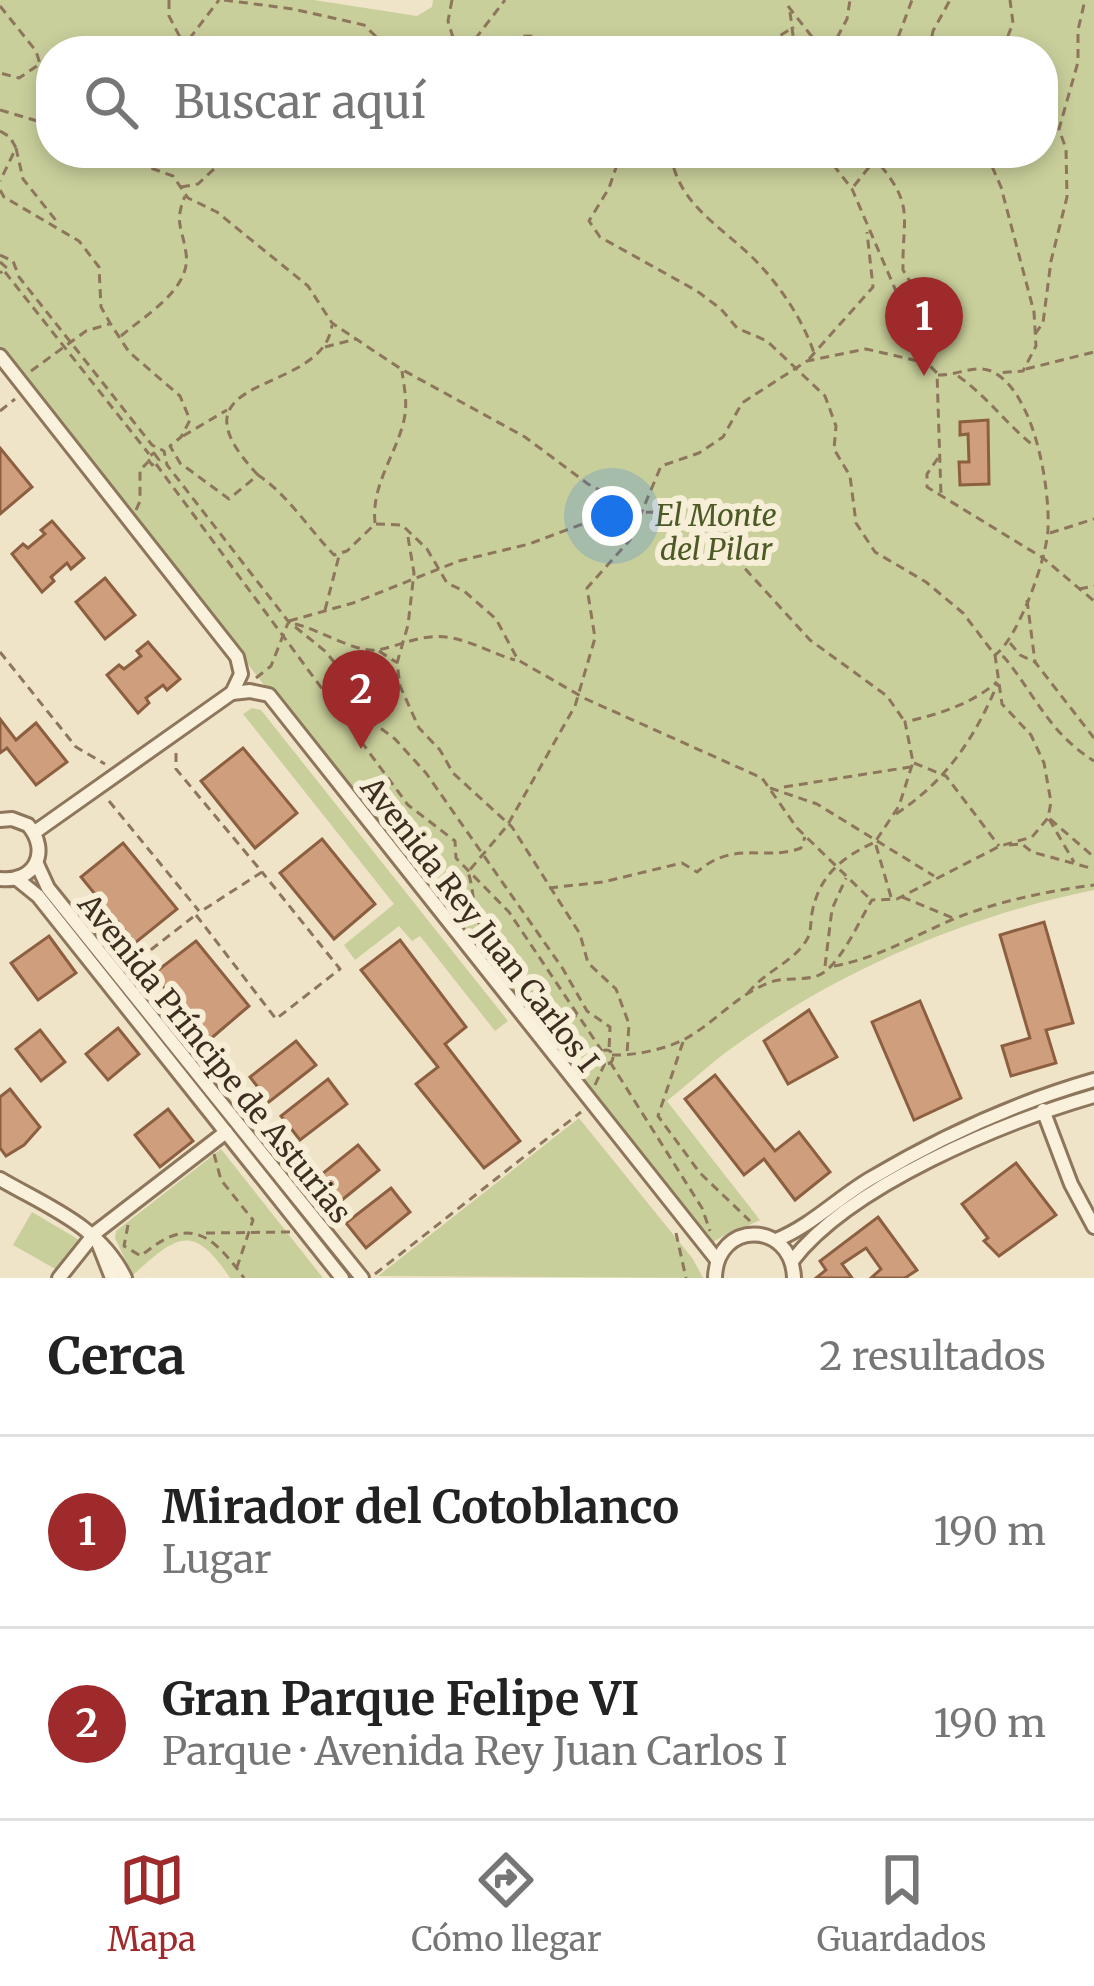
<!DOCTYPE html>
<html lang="es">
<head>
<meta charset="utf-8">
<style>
  :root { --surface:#fff; --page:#f6f6f6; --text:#222; --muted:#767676; --line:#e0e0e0; --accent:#9e2a2b }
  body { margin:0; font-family:Merriweather,serif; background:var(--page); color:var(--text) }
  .you { position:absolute; left:612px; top:516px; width:42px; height:42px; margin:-30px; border:9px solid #fff; border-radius:50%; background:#1a73e8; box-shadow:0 0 0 18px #1a73e833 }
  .badge { display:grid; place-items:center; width:78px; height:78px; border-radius:50%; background:var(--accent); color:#fff; font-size:39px; font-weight:700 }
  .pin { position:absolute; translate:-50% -99px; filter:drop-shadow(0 3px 6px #0008) }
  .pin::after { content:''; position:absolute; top:63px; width:42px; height:36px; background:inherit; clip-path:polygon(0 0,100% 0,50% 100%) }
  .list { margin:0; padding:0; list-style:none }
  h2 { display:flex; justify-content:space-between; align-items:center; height:156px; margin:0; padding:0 48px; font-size:51px }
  h2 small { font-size:39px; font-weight:400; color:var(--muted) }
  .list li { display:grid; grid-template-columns:78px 1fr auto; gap:36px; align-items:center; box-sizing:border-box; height:192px; padding:0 48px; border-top:3px solid var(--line) }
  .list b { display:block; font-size:45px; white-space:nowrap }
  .list p { margin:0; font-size:39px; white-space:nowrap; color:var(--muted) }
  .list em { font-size:39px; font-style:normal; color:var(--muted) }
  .icon { flex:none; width:66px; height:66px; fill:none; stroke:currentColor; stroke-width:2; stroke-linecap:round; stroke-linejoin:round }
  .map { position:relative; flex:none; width:1094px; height:1278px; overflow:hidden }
  .search { position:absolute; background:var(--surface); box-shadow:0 6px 18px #0003; left:36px; right:36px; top:36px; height:132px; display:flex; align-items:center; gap:30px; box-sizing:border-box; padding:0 42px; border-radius:48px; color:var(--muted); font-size:45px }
  .sheet { height:540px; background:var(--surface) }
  nav { display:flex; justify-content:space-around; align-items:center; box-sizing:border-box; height:168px; border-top:3px solid var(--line); background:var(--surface); font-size:33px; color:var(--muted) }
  nav a { display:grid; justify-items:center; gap:6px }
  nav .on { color:var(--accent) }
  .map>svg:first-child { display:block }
  .green { fill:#c9cf9b; fill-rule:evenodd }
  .building { fill:#cf9f7d; stroke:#8d5f41; stroke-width:3 }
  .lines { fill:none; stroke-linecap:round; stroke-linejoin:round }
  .minor-casing { stroke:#8d765c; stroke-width:18 }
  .path { stroke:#8d765c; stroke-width:3; stroke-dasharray:9 6; stroke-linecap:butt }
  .minor { stroke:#faf1dc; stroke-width:12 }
  .labels { text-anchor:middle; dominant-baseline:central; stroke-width:12; stroke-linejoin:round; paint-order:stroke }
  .park-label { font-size:30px; font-style:italic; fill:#4d5a26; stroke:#f7eed8 }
  .street-label { font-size:30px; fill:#3d2e20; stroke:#f7eed8 }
</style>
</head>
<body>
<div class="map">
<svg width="1094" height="1278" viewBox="0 0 1094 1278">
  <rect width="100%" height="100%" fill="#f0e4c8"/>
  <!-- green -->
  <g class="green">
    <path d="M0,0h314l103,16 15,-9 1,-7h661v890c-124,25 -252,79 -355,153 -25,17 -48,39 -72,58l93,119c-17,9 -34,11 -50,25l-443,-556 -186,-243 -81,-97zM51,51h992v102h-992z"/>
    <path d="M252,708l9,2 247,311 -13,10 -75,-95 -8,5 -13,-15 -44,34 -11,-15 50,-41 -151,-190z"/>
    <path d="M579,1118l114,141 10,19 -325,-2z"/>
    <path d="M221,1149l102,129h-93c-37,-56 -53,-43 -97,-3l-2,-3 -16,-34 1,-7z"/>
    <path d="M32,1212l49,29 -24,29 -44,-25z"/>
  </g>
  <!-- building -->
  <g class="building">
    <path d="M988,420l1,64 -29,1 -1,-23h10l-1,-28 -8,1v-13z"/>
    <path d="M0,448l32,39 -32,27z"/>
    <path d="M52,521l32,37 -13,11 -4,-6 -16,14 3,4 -12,11 -30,-38 11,-10 5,4 17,-14 -4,-4z"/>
    <path d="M105,578l30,37 -30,24 -29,-37z"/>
    <path d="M148,642l32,37 -13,11 -4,-5 -17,13 3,5 -11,10 -31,-38 12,-10 5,4 17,-13 -4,-5z"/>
    <path d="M0,719l16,21 20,-17 31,39 -31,23 -29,-37 -7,5z"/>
    <path d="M243,748l54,65 -42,35 -54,-67z"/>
    <path d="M322,839l53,65 -41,35 -54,-66z"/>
    <path d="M123,843l54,66 -42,34 -54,-66z"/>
    <path d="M1044,922l29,101 -27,7 10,33 -45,13 -9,-30 28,-8 -30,-103z"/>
    <path d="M49,936l27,37 -38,27 -27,-37z"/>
    <path d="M400,940l66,87 -21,17 75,97 -36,27 -68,-84 22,-17 -77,-97z"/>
    <path d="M196,941l53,65 -41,35 -55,-67z"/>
    <path d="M920,1001l41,97 -47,22 -42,-98z"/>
    <path d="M809,1010l28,47 -49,27 -24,-43z"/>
    <path d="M118,1028l21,26 -31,26 -22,-26z"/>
    <path d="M40,1030l25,32 -24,19 -25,-32z"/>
    <path d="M296,1041l20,24 -47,37 -19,-25z"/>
    <path d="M715,1075l60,76 24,-19 31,40 -35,28 -31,-41 -20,16 -59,-76z"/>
    <path d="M328,1079l19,25 -47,36 -19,-24z"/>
    <path d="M10,1089l30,38 -16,18 -18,11 -6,-8v-51z"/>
    <path d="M168,1109l25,32 -33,26 -25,-32z"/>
    <path d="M358,1145l21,25 -47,38 -20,-26z"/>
    <path d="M1016,1163l40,52 -57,41 -15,-15 4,-3 -26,-34z"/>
    <path d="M391,1188l19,24 -44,36 -20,-25z"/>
    <path d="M878,1217l39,53 -12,8h-34l10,-9 -15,-21 -24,16 10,14h-36l10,-8 -6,-9z"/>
  </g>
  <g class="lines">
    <defs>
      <g id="minor">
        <path d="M0,356l237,301 4,17 -9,19"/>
        <path d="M232,693l18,-2 19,4 448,565"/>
        <path d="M0,820l12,-1 16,6c23,27 6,58 -28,54"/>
        <path d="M35,832l198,-140"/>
        <path d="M37,864l11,24 314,390"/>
        <path d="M17,879l21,17 304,382"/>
        <path d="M1043,1110l28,74 23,43"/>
        <path d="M0,1179c48,28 100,47 125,99"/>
        <path d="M97,1240l15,38"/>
        <path d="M776,1240c35,-14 62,-42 94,-61 72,-43 144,-76 224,-99"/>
        <path d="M792,1261c58,-76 212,-139 302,-165"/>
        <path d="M59,1278l36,-45 131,-101"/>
        <path d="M715,1278c1,-58 77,-58 79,0"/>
      </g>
    </defs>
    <!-- minor casing -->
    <use href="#minor" class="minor-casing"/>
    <!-- path -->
    <g class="path">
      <path d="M169,0v16l14,27"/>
      <path d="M224,0l69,9 71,16 27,26"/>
      <path d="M452,0l-4,21 9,30"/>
      <path d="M0,6l36,45 4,13 -21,14 -19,-5"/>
      <path d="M788,6l35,45"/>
      <path d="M790,12l5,39"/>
      <path d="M180,51l39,-51"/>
      <path d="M466,51l39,-51"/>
      <path d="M481,51c30,-14 55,-25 82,0"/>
      <path d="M755,51l39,-24"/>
      <path d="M830,51l17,-32 3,-19"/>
      <path d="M893,51l19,-51"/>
      <path d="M929,51l4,-20 17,-31"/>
      <path d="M1009,51l-3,-10 7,-18 -3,-23"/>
      <path d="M0,110l51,15"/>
      <path d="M0,131l10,6 6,11 -16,33"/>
      <path d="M16,148l7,31 35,44"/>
      <path d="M109,153l64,23 15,22 29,14 91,74 24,37 69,46 124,68 63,47 54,28"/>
      <path d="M671,153c5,50 50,73 83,106 25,25 49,61 60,94"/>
      <path d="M824,153l28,36 75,174 10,10 4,122"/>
      <path d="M861,153l6,15"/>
      <path d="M876,153l-1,6c41,47 27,56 28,111 16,24 27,62 24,91"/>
      <path d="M986,153l15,34 33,125 2,34 -13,25 -26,2"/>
      <path d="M854,186l20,-25"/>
      <path d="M181,187l17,-3 33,-31"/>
      <path d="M0,190l4,7 75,44 20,26 2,40 9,16 19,29 51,44 10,24 -9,17 -11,9 10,17 49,36 29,-24c30,20 51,54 76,80l13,-4 28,-27 27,1 25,24 20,34 17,8 32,28 22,41 68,39 176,79 35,50 73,71"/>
      <path d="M0,255l13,6 6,16 133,168 12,6 3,14 121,156 38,31 20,25 25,44 24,18 31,34 137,196 24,42 23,16 -1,23"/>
      <path d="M0,262l7,6 -7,5"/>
      <path d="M5,272l144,182"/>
      <path d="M1035,334l8,-11 8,-62 16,-64 -1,-48 -7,-20 19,-67v-32l7,-30"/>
      <path d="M121,336c23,-20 71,-47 65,-83 -4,-27 -12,-30 -1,-57"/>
      <path d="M325,347l31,-8"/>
      <path d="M809,359l64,-72 -6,-55"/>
      <path d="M1026,369l68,-17"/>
      <path d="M31,371l55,-40 23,-7"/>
      <path d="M938,375c18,1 36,-11 53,-4 43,19 59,115 57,158 -1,29 -30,110 -53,126l9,2c32,39 45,76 90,104"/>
      <path d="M958,376c30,21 48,48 76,70"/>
      <path d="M0,411l15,-12"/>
      <path d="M183,436l44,-26"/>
      <path d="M154,453l5,7 -7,5 -5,-7z"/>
      <path d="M938,458l-11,16v13l116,71 51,43"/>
      <path d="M156,464l252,341 47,36 1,17 53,54 93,139"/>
      <path d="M258,475c-98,-104 65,-77 74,-150"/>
      <path d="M136,510l4,-9v-31l8,-8"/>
      <path d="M375,523c-4,-38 21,-68 29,-103 4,-17 0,-33 -2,-49"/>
      <path d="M1050,533l44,-14"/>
      <path d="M408,537l6,36 -6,52 -11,38 3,23 19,42 21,22 13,23 59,54 68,107 8,29 28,26 13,35 -2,30"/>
      <path d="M1079,589l15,-3"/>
      <path d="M1027,600l8,62 59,76"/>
      <path d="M325,610l14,-54"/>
      <path d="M289,621l64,-18 106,-42 70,-17 83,-31 50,-1 46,16 102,112 77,56 18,26"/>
      <path d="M295,624c23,5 61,29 82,26 24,-4 46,-18 75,-12 21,4 42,16 63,22"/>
      <path d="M1010,643l10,12 15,7"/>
      <path d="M379,651l17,11"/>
      <path d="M0,652l76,95 29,17"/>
      <path d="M256,678l15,-12 17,-43"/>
      <path d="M176,753v16l86,103 -62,40"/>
      <path d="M914,763l32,13 53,70"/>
      <path d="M784,787l126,-20"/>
      <path d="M770,788l47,16 117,72"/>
      <path d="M109,801l90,110"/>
      <path d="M896,814c51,-34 78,-75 102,-131"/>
      <path d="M1049,819l25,43"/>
      <path d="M1050,819l44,38"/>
      <path d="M1009,845l13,-1 10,8 62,17"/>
      <path d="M549,888l54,-6 79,-19 15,9c38,-33 67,-10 104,-24l4,-11"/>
      <path d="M891,897l-16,-55 24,-36 14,-44 -8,-40c34,-8 65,-17 92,-40"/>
      <path d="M902,897l51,21"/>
      <path d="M196,915l80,104 64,-50 -78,-97"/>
      <path d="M139,959l54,-42"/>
      <path d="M503,966c-6,-18 -17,-28 -25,-45 -5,-11 -4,-32 -10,-49l39,-46 68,-120 20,-68 -8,-50 43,-48 31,-74 38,-13 24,-16 19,-34 65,-42 59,-12 61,14"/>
      <path d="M825,966l7,-57 14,-31"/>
      <path d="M834,966c45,-8 81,-31 122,-48 43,-17 92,-27 138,-33"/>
      <path d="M501,967l46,36 30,13"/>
      <path d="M748,993c16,-21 44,-30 58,-52 6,-9 4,-17 6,-28 7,-37 29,-55 61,-70"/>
      <path d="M683,1042l-25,74 42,57 50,48"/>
      <circle cx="606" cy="1057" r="7"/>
      <path d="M612,1055c22,1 54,-6 73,-16 31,-17 52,-45 86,-57 17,-6 40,1 55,-11 20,-18 32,-48 46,-71l25,-1 103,-53 32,-9 16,-19 3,-16 -7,-39 -13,-28 -29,-31 -7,-49 -32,-42 -37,-31 -51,-30 -19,-29 -6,-47 -16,-27 2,-23 -11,-30 -58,-55 -30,-13 -16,-19 -24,-18 -97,-54 -11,-16 20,-33 12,-35"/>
      <path d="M610,1062l92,146 8,23"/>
      <path d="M595,1085l10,-22"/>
      <path d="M214,1154l7,26 32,40 -16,47"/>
      <path d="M128,1225l-4,21 17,10c48,-41 70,-23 103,22"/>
      <path d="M206,1233l85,-1"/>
      <path d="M676,1233l10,45"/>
      <path d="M375,1274l206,-162"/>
    </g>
    <!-- minor -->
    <use href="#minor" class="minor"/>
  </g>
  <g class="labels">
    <!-- park labels -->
    <g class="park-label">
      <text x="716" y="515">El Monte<tspan x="716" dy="34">del Pilar</tspan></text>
    </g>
    <!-- street labels -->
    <g class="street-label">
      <text transform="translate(480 924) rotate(52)">Avenida Rey Juan Carlos I</text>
      <text transform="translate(215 1058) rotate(51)">Avenida Príncipe de Asturias</text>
    </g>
  </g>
</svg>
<div class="you"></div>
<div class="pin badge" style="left:924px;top:376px">1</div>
<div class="pin badge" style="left:361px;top:749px">2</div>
<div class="search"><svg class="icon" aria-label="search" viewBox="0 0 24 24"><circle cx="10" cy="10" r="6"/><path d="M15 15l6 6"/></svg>Buscar aquí</div>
</div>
<section class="sheet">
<h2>Cerca<small>2 resultados</small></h2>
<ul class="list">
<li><span class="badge">1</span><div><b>Mirador del Cotoblanco</b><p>Lugar</p></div><em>190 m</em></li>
<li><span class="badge">2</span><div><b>Gran Parque Felipe VI</b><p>Parque · Avenida Rey Juan Carlos I</p></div><em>190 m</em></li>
</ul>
</section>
<nav>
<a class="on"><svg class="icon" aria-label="map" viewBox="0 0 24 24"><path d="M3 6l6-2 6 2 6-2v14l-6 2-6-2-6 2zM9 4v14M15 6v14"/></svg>Mapa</a>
<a><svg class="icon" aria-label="directions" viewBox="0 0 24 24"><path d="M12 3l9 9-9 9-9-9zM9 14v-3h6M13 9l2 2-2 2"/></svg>Cómo llegar</a>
<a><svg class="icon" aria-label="saved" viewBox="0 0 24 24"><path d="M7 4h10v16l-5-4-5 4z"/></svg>Guardados</a>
</nav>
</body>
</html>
